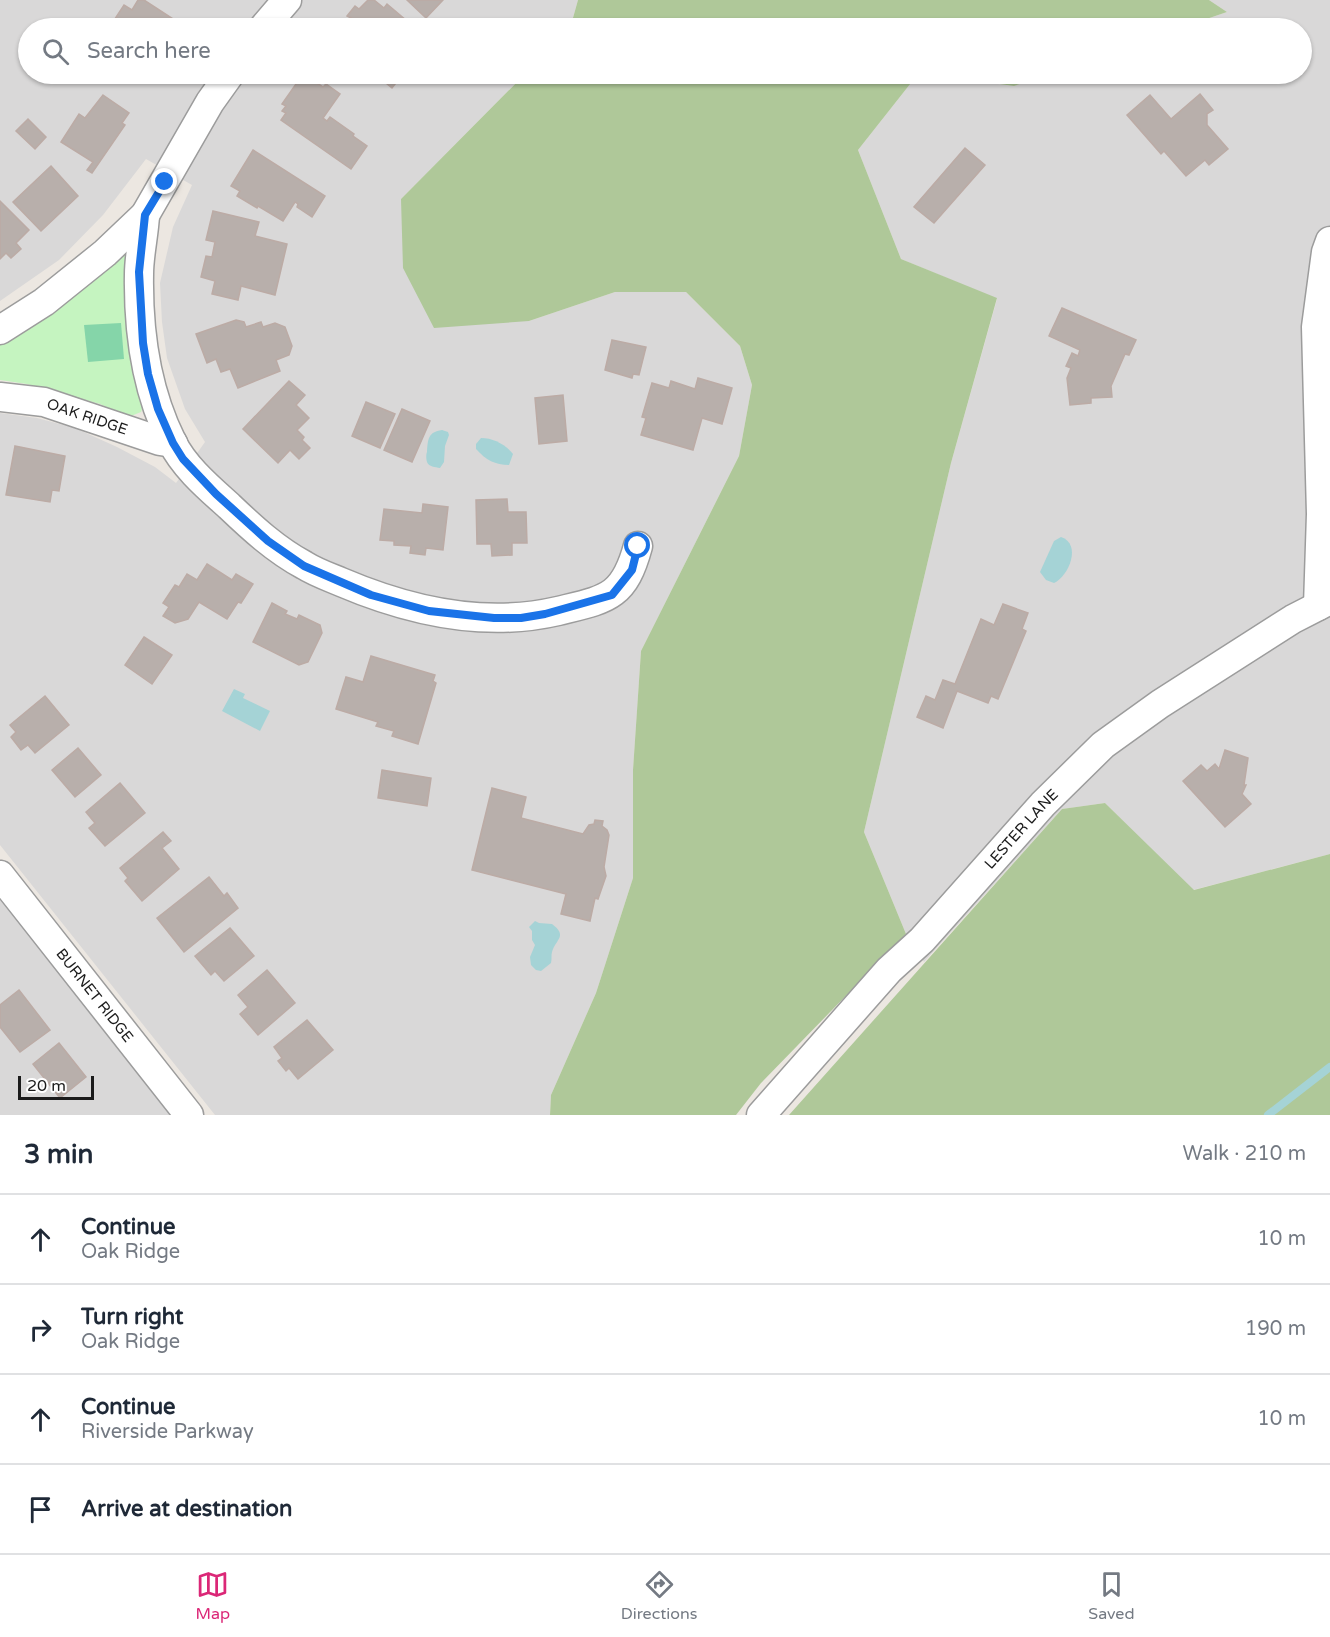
<!DOCTYPE html>
<html lang="en">
<head>
<meta charset="utf-8">
<style>
  :root { --surface:#fff; --page:#f2f2f3; --text:#1f2937; --muted:#747a83; --line:#e0e1e3; --accent:#db2777 }
  body { margin:0; font-family:"Varela Round",sans-serif; background:var(--page); color:var(--text) }
  .scale { position:absolute; left:18px; bottom:15px; width:76px; box-sizing:border-box; padding-left:6px; border:3px solid #1b1b1b; border-top:0; font-size:16px; line-height:21px; white-space:nowrap; color:#1b1b1b; -webkit-text-stroke:4px #fff; paint-order:stroke }
  .stop { position:absolute; width:18px; height:18px; margin:-14px; border:4px solid #1a73e8; border-radius:50%; background:#fff }
  .stop.end { background:#1a73e8; border-color:#fff; box-shadow:0 2px 6px #0008 }
  .list { margin:0; padding:0; list-style:none }
  h2 { display:flex; justify-content:space-between; align-items:center; height:78px; margin:0; padding:0 24px; font-size:26px }
  h2 small { font-size:20px; font-weight:400; color:var(--muted) }
  .list li { display:grid; grid-template-columns:39px 1fr auto; gap:18px; align-items:center; box-sizing:border-box; height:90px; padding:0 24px; border-top:2px solid var(--line) }
  .list b { display:block; font-size:22px; white-space:nowrap }
  .list p { margin:0; font-size:20px; white-space:nowrap; color:var(--muted) }
  .list em { font-size:20px; font-style:normal; color:var(--muted) }
  .icon { flex:none; width:33px; height:33px; fill:none; stroke:currentColor; stroke-width:2; stroke-linecap:round; stroke-linejoin:round }
  .map { position:relative; flex:none; width:1330px; height:1115px; overflow:hidden }
  .search { position:absolute; background:var(--surface); box-shadow:0 2px 4px #0004; left:18px; right:18px; top:18px; height:66px; display:flex; align-items:center; gap:15px; box-sizing:border-box; padding:0 21px; border-radius:33px; color:var(--muted); font-size:22px }
  .sheet { height:438px; background:var(--surface) }
  nav { display:flex; justify-content:space-around; align-items:center; box-sizing:border-box; height:84px; border-top:2px solid var(--line); background:var(--surface); font-size:16px; color:var(--muted) }
  nav a { display:grid; justify-items:center; gap:3px }
  nav .on { color:var(--accent) }
  .map>svg:first-child { display:block }
  .residential { fill:#d9d8d8 }
  .forest { fill:#afc899 }
  .park { fill:#c5f4c0 }
  .pitch { fill:#85d5a9 }
  .water { fill:#a5d3d6 }
  .lines { fill:none; stroke-linecap:round; stroke-linejoin:round }
  .stream { stroke:#a5d3d6; stroke-width:8 }
  .building { fill:#b8afab; stroke:#bcaba5; stroke-width:1.5 }
  .minor-casing { stroke:#9c9c9c; stroke-width:31 }
  .minor { stroke:#fff; stroke-width:28 }
  .route { stroke:#1a73e8; stroke-width:8 }
  .labels { text-anchor:middle; dominant-baseline:central; stroke-width:4.5; stroke-linejoin:round; paint-order:stroke }
  .street-label { font-size:15px; fill:#1b1b1b; stroke:#fff }
</style>
</head>
<body>
<div class="map">
<svg width="1330" height="1115" viewBox="0 0 1330 1115">
  <rect width="100%" height="100%" fill="#ece7e1"/>
  <!-- residential -->
  <g class="residential">
    <path d="M0,0h578l-7,25 -3,3h-540v46h497l-124,125 128,122 86,-29h71l54,54 12,39 -13,71 -98,195 -8,119v108l-37,115 -45,102 -1,20h-335l-215,-270v-432l37,5 38,10 42,19 38,20 21,16 29,-41 -20,-33 -18,-51 -5,-36 -2,-39 13,-56 19,-42 -46,-26 -43,56 -44,45 -59,41z"/>
    <path d="M1209,0h121v854l-137,36 -88,-87 -43,6 -138,153 -18,-28 -42,-102 87,-369 46,-164 -96,-40 -43,-109 60,-76 96,12 37,-12h251v-46h-122l47,-16z"/>
    <path d="M0,898l172,217h-172z"/>
  </g>
  <!-- forest -->
  <g class="forest">
    <path d="M578,0h631l18,12 -47,16h-612l3,-3z"/>
    <path d="M525,74h393l-60,76 43,109 96,39 -46,165 -87,369 42,102 -145,149 -25,32h-186l1,-20 45,-102 37,-115v-108l8,-119 98,-195 13,-71 -12,-39 -54,-54h-71l-86,29 -95,7 -31,-60 -2,-69z"/>
    <path d="M927,74h124l-37,12z"/>
    <path d="M1105,803l89,87 136,-36v261h-541l273,-306z"/>
  </g>
  <!-- park -->
  <path class="park" d="M125,253l3,5 16,146 -3,8 -10,4 -7,-1 -24,-11 -73,-20 -27,-4v-39z"/>
  <!-- pitch -->
  <path class="pitch" d="M121,323l3,36 -36,3 -4,-37z"/>
  <!-- water -->
  <g class="water">
    <path d="M442,430l6,2 1,3 -4,11 -1,16 -4,6c-5,-1 -11,-1 -13,-6 -1,-3 -1,-8 0,-10 1,-13 1,-20 15,-22z"/>
    <path d="M481,438c12,0 24,6 32,16l-4,11c-14,0 -23,-5 -33,-16v-5z"/>
    <path d="M1061,537c21,7 8,39 -7,46l-8,-3 -6,-8 14,-31z"/>
    <path d="M234,689l11,5 -2,4 27,13 -10,20 -38,-20z"/>
    <path d="M535,921l4,2 13,1c16,12 4,15 0,28 -1,3 0,7 -1,11l-10,8 -5,-1 -5,-5 -1,-8 5,-12 -3,-5v-9l-3,-4z"/>
  </g>
  <g class="lines">
    <!-- stream -->
    <path class="stream" d="M1268,1115l62,-48"/>
  </g>
  <!-- building -->
  <g class="building">
    <path d="M138,0h6l43,28h-78l15,-23 8,5z"/>
    <path d="M368,0h6l10,8 3,-4 20,17 -4,3 5,4h-66l9,-10 -4,-2 8,-10 4,3z"/>
    <path d="M407,0h36l-17,18z"/>
    <path d="M303,74l20,13 3,-3 14,10 -17,24 4,3 3,-4 24,17 -1,2 14,10 -16,23 -70,-49 5,-7 -4,-2 4,-5 -4,-2z"/>
    <path d="M375,74h28l-11,14z"/>
    <path d="M1200,94l13,16 -6,4v11l21,24 -19,16 -4,-5 -19,16 -22,-25 -3,3 -34,-39 23,-20 21,24z"/>
    <path d="M103,95l26,18 -7,10 3,2 -33,48 -5,-3 6,-8 -32,-20 18,-28 6,4z"/>
    <path d="M28,119l18,18 -11,12 -19,-18z"/>
    <path d="M965,148l20,17 -51,58 -20,-16z"/>
    <path d="M253,150l72,46 -13,21 -15,-10 1,-3 -3,-2 -12,19 -25,-15 -1,2 -20,-12 3,-5 -9,-5z"/>
    <path d="M51,166l27,30 -37,35 -28,-29z"/>
    <path d="M0,201l29,29 -13,13 5,6 -10,9 -5,-5 -6,6z"/>
    <path d="M213,211l46,11 -4,14 32,8 -12,51 -34,-9 -3,14 -26,-6 3,-13 -14,-4 5,-21 6,1 3,-15 -9,-2z"/>
    <path d="M1062,308l74,32 -7,15 -4,-1 -14,32 1,11 -21,1v5l-21,2 -3,-27 4,-10 -5,-2 6,-13 6,3 2,-6 -31,-14z"/>
    <path d="M236,320l8,2 2,5 15,-5 2,5 12,-4 10,4 7,19 -3,9 -13,5 4,11 -42,17 -8,-19 -9,3 -5,-13 -9,4 -11,-29z"/>
    <path d="M612,340l34,7 -7,28 -6,-1 -1,4 -27,-8z"/>
    <path d="M698,378l34,10 -10,36 -20,-6 -9,32 -52,-15 5,-17 -4,-1 10,-34 17,5 2,-7 24,8z"/>
    <path d="M289,381l16,14 -9,10 13,13 -12,12 7,7 -2,3 8,8 -11,11 -9,-9 -12,13 -35,-34z"/>
    <path d="M563,395l4,46 -28,3 -4,-46z"/>
    <path d="M366,402l29,12 -15,34 -28,-12z"/>
    <path d="M402,409l28,12 -18,41 -28,-12z"/>
    <path d="M15,446l50,10 -6,35 -7,-1 -2,12 -44,-7z"/>
    <path d="M507,499l1,13h18l1,31h-15v12l-20,1 -1,-12h-14l-1,-44z"/>
    <path d="M423,504l25,3 -5,43 -17,-2 -1,7 -15,-2 1,-7 -17,-1v-4l-14,-1 4,-31 38,4z"/>
    <path d="M207,564l25,16 4,-6 17,10 -12,19 -3,-1 -11,17 -28,-17 -11,17 -13,4 -12,-7 6,-9 -6,-4 12,-18 4,2 8,-13 10,6z"/>
    <path d="M272,603l15,8 -2,3 12,5 2,-4 21,10 2,8 -14,29 -9,3 -46,-23z"/>
    <path d="M1003,604l25,9 -6,16 4,2 -28,68 -7,-3 -3,7 -31,-12 -14,37 -26,-11 9,-21 9,4 8,-20 12,4 26,-65 13,6z"/>
    <path d="M144,637l28,18 -20,29 -27,-19z"/>
    <path d="M371,656l64,19 -2,6 3,2 -18,61 -26,-8 2,-5 -18,-5 2,-4 -42,-13 10,-32 17,5z"/>
    <path d="M45,696l24,29 -34,28 -7,-8 -7,5 -10,-13 5,-5 -6,-7z"/>
    <path d="M78,748l23,27 -26,22 -23,-27z"/>
    <path d="M1225,750l23,8 -4,27h2l-4,9 9,10 -26,23 -42,-46 18,-16 6,6 8,-7 4,5z"/>
    <path d="M382,770l49,8 -4,28 -49,-8z"/>
    <path d="M120,783l25,30 -40,33 -16,-18 6,-5 -9,-11z"/>
    <path d="M492,788l34,9 -5,21 62,16 6,-9 5,-1 1,-4 8,1 -1,5 5,4 2,5 -5,32 2,9 -8,23 -3,-1 -5,23 -29,-7 5,-20 -94,-24z"/>
    <path d="M163,832l8,9 -9,7 17,21 -37,32 -17,-20 3,-3 -8,-10z"/>
    <path d="M209,877l15,19 3,-3 11,15 -54,44 -27,-34z"/>
    <path d="M230,928l24,28 -30,25 -9,-10 -4,4 -16,-19z"/>
    <path d="M267,970l28,33 -37,32 -18,-21 8,-7 -10,-12z"/>
    <path d="M19,990l31,40 -30,22 -20,-25v-22z"/>
    <path d="M307,1020l26,30 -35,29 -9,-11 -3,3 -8,-10 4,-3 -8,-11z"/>
    <path d="M59,1043l27,34 -26,21 -27,-34z"/>
  </g>
  <g class="lines">
    <defs>
      <g id="minor">
        <path d="M263,28l24,-28"/>
        <path d="M145,215c-1,20 -6,40 -6,59 -1,57 7,116 33,168 12,25 37,46 57,64 23,22 47,44 75,59 11,7 25,12 37,17 68,29 144,46 217,29 49,-12 66,-13 80,-65"/>
        <path d="M0,330l44,-28 61,-49 40,-38 65,-113 20,-28"/>
        <path id="s1" d="M0,397l44,5 116,39 13,2"/>
        <path d="M1318,606l3,-92 -5,-187 10,-75 4,-11"/>
        <path id="s2" d="M0,875l189,240"/>
        <path id="s3" d="M761,1115l128,-145 33,-30 121,-136 60,-59 57,-41 133,-85 37,-19"/>
      </g>
    </defs>
    <!-- minor casing -->
    <use href="#minor" class="minor-casing"/>
    <!-- minor -->
    <use href="#minor" class="minor"/>
  </g>
  <g class="lines">
    <!-- route -->
    <path class="route" d="M165,182l-20,33 -6,57 4,71 5,31 10,35 15,34 10,16 33,35 52,47 36,25 67,29 58,16 65,7h27l24,-4 67,-19 20,-25 6,-24"/>
  </g>
  <g class="labels">
    <!-- street labels -->
    <g class="street-label">
      <text stroke="none"><textPath href="#s1" startOffset="90">OAK RIDGE</textPath></text>
      <text stroke="none"><textPath href="#s3" startOffset="387">LESTER LANE</textPath></text>
      <text stroke="none"><textPath href="#s2" startOffset="153">BURNET RIDGE</textPath></text>
    </g>
  </g>
</svg>
<div class="scale">20 m</div>
<div class="stop" style="left:638px;top:546px"></div>
<div class="stop end" style="left:165px;top:182px"></div>
<div class="search"><svg class="icon" aria-label="search" viewBox="0 0 24 24"><circle cx="10" cy="10" r="6"/><path d="M15 15l6 6"/></svg>Search here</div>
</div>
<section class="sheet">
<h2>3 min<small>Walk · 210 m</small></h2>
<ul class="list">
<li><svg class="icon" aria-label="ahead" viewBox="0 0 24 24"><path d="M12 20V5M6 11l6-6 6 6"/></svg><div><b>Continue</b><p>Oak Ridge</p></div><em>10 m</em></li>
<li><svg class="icon" aria-label="right" viewBox="0 0 24 24"><path d="M7 20v-9h11M14 6l5 5-5 5"/></svg><div><b>Turn right</b><p>Oak Ridge</p></div><em>190 m</em></li>
<li><svg class="icon" aria-label="ahead" viewBox="0 0 24 24"><path d="M12 20V5M6 11l6-6 6 6"/></svg><div><b>Continue</b><p>Riverside Parkway</p></div><em>10 m</em></li>
<li><svg class="icon" aria-label="arrive" viewBox="0 0 24 24"><path d="M6 21V4h12l-3 4 3 4H6"/></svg><div><b>Arrive at destination</b></div></li>
</ul>
</section>
<nav>
<a class="on"><svg class="icon" aria-label="map" viewBox="0 0 24 24"><path d="M3 6l6-2 6 2 6-2v14l-6 2-6-2-6 2zM9 4v14M15 6v14"/></svg>Map</a>
<a><svg class="icon" aria-label="directions" viewBox="0 0 24 24"><path d="M12 3l9 9-9 9-9-9zM9 14v-3h6M13 9l2 2-2 2"/></svg>Directions</a>
<a><svg class="icon" aria-label="saved" viewBox="0 0 24 24"><path d="M7 4h10v16l-5-4-5 4z"/></svg>Saved</a>
</nav>
</body>
</html>
